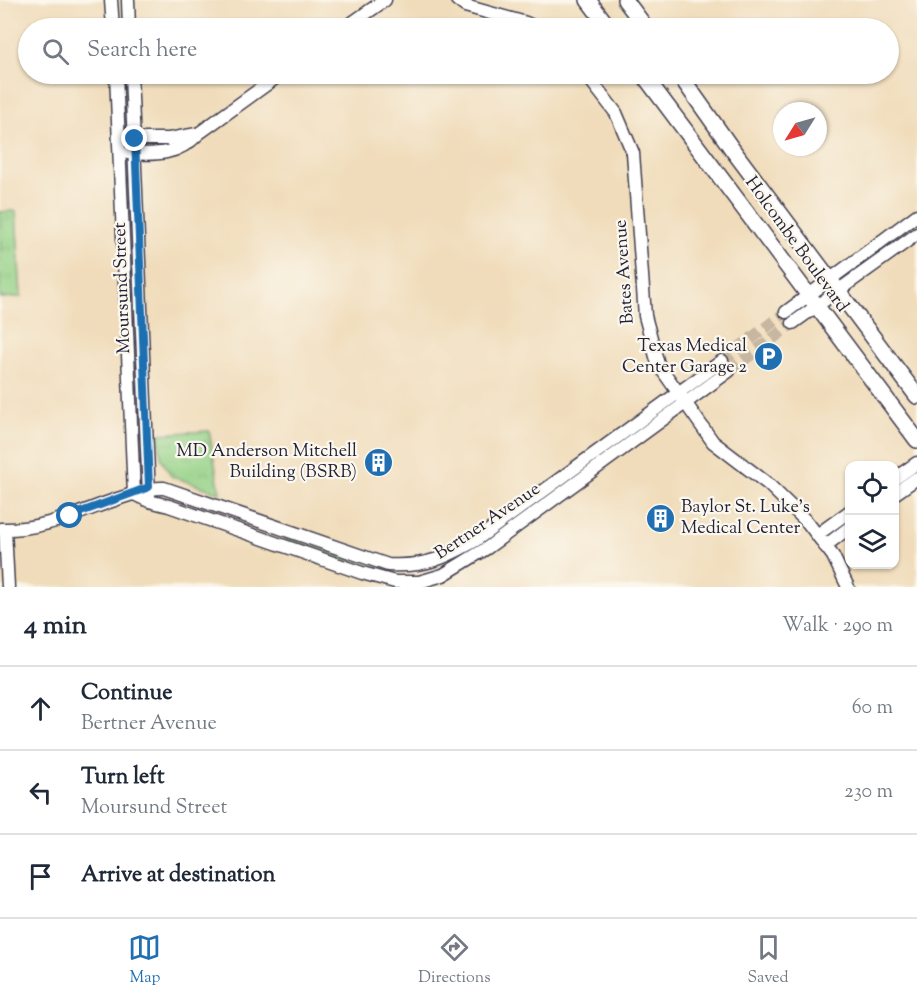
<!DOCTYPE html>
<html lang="en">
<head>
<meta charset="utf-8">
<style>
  :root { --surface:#fff; --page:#f2f2f3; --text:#1f2937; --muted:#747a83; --line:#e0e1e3; --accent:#1f6fb2 }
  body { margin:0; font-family:"Sorts Mill Goudy",serif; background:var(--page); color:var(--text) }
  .controls { position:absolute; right:18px; bottom:18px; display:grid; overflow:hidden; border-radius:12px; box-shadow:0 2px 4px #0004 }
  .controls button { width:54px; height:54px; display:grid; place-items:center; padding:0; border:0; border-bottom:2px solid var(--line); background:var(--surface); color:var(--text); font:30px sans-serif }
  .compass { position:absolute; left:773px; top:102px; width:54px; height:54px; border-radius:50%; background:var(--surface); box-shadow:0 2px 4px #0004; rotate:233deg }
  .stop { position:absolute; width:18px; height:18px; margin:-14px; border:4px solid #1f6fb2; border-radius:50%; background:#fff }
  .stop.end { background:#1f6fb2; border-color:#fff; box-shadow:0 2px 6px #0008 }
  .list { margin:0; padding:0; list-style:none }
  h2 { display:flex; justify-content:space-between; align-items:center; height:78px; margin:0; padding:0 24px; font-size:26px }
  h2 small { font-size:20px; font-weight:400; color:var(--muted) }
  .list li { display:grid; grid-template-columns:39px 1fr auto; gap:18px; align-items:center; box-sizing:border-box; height:84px; padding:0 24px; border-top:2px solid var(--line) }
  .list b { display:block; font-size:22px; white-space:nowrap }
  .list p { margin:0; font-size:20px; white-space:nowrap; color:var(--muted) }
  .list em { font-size:20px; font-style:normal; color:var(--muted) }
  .icon { flex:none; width:33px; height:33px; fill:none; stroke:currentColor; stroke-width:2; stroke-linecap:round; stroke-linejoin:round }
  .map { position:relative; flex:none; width:917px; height:587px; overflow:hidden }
  .search { position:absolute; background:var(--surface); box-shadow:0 2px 4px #0004; left:18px; right:18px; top:18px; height:66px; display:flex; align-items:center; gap:15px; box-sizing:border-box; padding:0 21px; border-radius:33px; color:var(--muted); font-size:22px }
  .sheet { height:330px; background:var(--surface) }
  nav { display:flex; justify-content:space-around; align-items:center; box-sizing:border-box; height:84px; border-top:2px solid var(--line); background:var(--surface); font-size:16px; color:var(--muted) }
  nav a { display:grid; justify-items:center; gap:3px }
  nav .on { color:var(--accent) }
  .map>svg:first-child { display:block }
  .grass { fill:url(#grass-tufts); stroke:#5c7a61; stroke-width:1.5 }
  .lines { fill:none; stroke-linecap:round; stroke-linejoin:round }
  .minor-tunnel { stroke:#c7b7a1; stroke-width:12; stroke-dasharray:12 6; stroke-linecap:butt }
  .minor-casing { stroke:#413e4e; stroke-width:15 }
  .major-casing { stroke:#413e4e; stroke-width:18 }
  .minor { stroke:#fff; stroke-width:12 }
  .major { stroke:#fff; stroke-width:15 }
  .route { stroke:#1f6fb2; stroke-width:8 }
  .labels { text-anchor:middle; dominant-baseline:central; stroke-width:4.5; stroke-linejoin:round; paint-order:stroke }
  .street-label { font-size:18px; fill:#22223b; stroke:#fbf7ec }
  .poi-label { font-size:18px; fill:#22223b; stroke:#fbf7ec; text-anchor:end }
</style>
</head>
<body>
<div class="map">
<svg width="917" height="587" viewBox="0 0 917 587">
  <defs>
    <pattern id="grass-tufts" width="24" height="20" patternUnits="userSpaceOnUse" patternTransform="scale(1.5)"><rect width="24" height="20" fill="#95d287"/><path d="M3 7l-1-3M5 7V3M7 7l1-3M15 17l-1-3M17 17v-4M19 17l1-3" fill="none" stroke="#80b475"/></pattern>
  </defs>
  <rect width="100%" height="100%" fill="#fbf7ec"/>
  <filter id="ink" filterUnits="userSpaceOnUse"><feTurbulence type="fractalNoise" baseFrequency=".0167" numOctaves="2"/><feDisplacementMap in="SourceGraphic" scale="12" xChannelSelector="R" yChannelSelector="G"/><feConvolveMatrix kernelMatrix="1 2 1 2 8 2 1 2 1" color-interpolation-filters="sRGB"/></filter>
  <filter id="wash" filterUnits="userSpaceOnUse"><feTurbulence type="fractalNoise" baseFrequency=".008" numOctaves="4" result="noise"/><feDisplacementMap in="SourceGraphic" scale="24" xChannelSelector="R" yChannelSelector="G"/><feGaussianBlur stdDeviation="1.35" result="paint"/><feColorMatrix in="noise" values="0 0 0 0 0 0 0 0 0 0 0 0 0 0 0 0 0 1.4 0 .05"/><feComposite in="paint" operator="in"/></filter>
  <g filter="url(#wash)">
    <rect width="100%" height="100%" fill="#f0dcba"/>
    <!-- grass -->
    <g class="grass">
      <path d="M16,211l5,86 -21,1v-86z"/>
      <path d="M209,431l11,62 -49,-17 -10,-18 -2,-24z"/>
      <path d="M286,537l93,32 -1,4 -93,-33z"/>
    </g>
  </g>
  <g filter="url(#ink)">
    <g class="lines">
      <!-- minor-tunnel -->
      <g class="minor-tunnel">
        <path d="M722,361l64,-49"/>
        <path d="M729,371l64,-48"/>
      </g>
      <defs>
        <g id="minor">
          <path d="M111,0l2,28"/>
          <path d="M128,0l1,28"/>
          <path d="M457,0l8,6 61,17 11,5"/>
          <path d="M345,28l40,-28"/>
          <path d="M116,74l18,420"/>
          <path d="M131,74l18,421"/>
          <path d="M586,74l30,39 17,40 12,163 13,48 55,78 55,42 40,39 25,33 15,31"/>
          <path d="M128,139h41l28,-5"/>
          <path d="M128,153c28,2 50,2 70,-19l83,-60"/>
          <path d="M786,312l131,-97"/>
          <path d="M793,323l124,-89"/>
          <path d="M894,479l23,-16"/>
          <path d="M134,494l15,7 20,5 193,67 33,9h24l24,-7 44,-27 242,-177"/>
          <path d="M894,494l23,-16"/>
          <path d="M0,529c48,2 88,-22 133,-35 12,-3 18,-7 31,-6l224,77c38,2 57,-7 88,-25l246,-179"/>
          <path d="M5,530l3,57"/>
          <path d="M817,535l33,-24"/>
          <path d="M825,546l25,-19"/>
        </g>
        <g id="major">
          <path d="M588,0l21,28"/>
          <path d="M625,0l21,28"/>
          <path d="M643,74l274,366"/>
          <path d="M679,74l53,75 185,247"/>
        </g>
      </defs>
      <!-- minor casing -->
      <use href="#minor" class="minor-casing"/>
      <!-- major casing -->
      <use href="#major" class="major-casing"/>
      <!-- minor -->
      <use href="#minor" class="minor"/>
      <!-- major -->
      <use href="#major" class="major"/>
    </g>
  </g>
  <g class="lines" filter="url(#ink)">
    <!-- route -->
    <path class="route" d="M70,516l79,-29 -14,-348"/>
  </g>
  <!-- icons -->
  <defs>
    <symbol id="parking-disc" viewBox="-11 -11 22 22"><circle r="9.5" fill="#1f6fb2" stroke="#fbf7ec"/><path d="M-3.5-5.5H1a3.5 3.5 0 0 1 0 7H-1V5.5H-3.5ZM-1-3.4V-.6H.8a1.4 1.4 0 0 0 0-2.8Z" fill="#fff"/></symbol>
    <symbol id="building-disc" viewBox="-11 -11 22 22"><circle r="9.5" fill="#1f6fb2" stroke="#fbf7ec"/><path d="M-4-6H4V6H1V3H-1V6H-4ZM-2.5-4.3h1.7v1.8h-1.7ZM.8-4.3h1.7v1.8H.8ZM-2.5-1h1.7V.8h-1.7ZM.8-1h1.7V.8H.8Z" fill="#fff"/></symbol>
  </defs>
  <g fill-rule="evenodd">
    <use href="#parking-disc" x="752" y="340" width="33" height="33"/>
    <use href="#building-disc" x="362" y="446" width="33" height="33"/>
    <use href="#building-disc" x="644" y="502" width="33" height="33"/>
  </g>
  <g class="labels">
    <!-- street labels -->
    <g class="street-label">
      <text transform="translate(796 245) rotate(54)">Holcombe Boulevard</text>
      <text transform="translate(625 272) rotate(-94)">Bates Avenue</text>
      <text transform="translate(123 288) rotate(-92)">Moursund Street</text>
      <text transform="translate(488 522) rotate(-34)">Bertner Avenue</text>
    </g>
    <!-- poi labels -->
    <g class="poi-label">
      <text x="747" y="347">Texas Medical<tspan x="747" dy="21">Center Garage 2</tspan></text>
      <text x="357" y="452">MD Anderson Mitchell<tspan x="357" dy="21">Building (BSRB)</tspan></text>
      <text x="681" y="508" text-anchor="start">Baylor St. Luke's<tspan x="681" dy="21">Medical Center</tspan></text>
    </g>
  </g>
</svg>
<div class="controls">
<button><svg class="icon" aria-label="locate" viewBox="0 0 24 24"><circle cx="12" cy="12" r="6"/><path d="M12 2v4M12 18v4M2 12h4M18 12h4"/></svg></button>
<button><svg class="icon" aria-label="layers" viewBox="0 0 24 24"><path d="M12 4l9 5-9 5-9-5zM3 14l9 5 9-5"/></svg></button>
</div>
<svg class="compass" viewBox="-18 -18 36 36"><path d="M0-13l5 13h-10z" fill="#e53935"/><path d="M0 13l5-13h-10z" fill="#747a83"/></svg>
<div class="stop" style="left:70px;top:516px"></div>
<div class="stop end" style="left:135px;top:139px"></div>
<div class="search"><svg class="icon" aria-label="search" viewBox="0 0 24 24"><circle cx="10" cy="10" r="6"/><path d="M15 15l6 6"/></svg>Search here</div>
</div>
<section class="sheet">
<h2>4 min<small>Walk · 290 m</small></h2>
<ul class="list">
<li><svg class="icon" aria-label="ahead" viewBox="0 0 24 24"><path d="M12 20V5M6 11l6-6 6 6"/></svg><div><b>Continue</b><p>Bertner Avenue</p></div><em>60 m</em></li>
<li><svg class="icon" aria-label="left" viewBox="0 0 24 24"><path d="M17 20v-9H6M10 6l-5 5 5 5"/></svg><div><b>Turn left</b><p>Moursund Street</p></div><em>230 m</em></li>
<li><svg class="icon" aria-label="arrive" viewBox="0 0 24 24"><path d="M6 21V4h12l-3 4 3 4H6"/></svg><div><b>Arrive at destination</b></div></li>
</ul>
</section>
<nav>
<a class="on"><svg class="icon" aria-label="map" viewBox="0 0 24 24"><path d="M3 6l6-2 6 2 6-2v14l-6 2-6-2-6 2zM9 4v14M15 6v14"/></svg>Map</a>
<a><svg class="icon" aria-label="directions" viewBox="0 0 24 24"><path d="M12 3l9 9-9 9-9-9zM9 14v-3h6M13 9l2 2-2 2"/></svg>Directions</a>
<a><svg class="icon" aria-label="saved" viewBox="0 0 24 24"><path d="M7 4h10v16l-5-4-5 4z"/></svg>Saved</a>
</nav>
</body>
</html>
